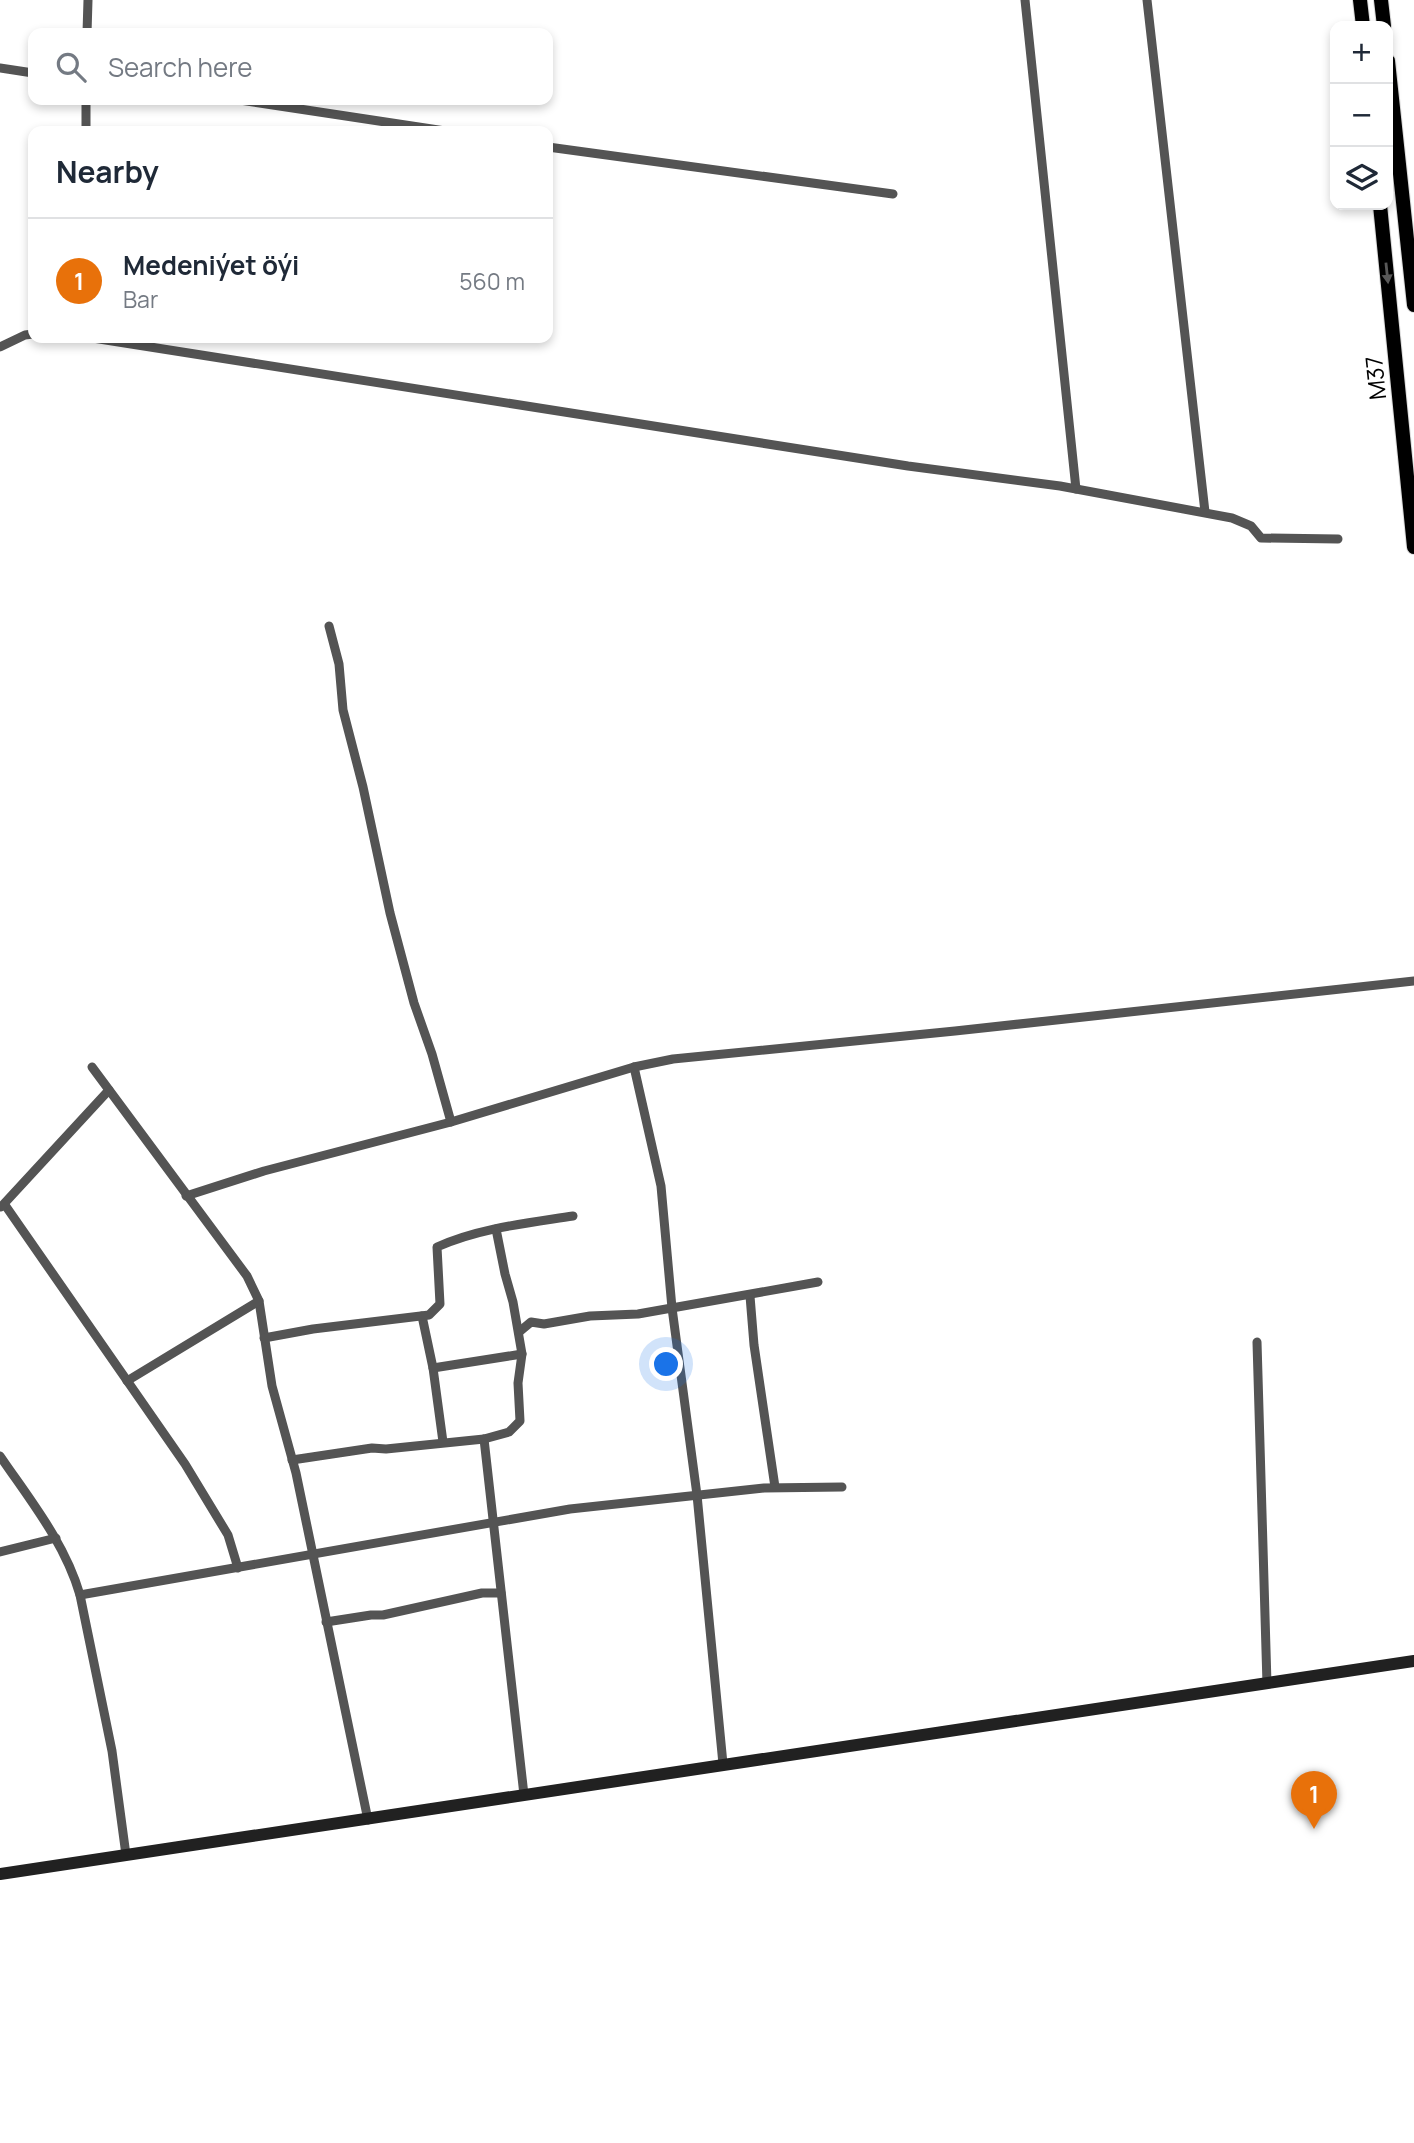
<!DOCTYPE html>
<html lang="en">
<head>
<meta charset="utf-8">
<style>
  :root { --surface:#fff; --page:#f6f6f7; --text:#1f2937; --muted:#747a83; --line:#e0e1e3; --accent:#b45309 }
  body { margin:0; font-family:Manrope,sans-serif; background:var(--page); color:var(--text) }
  .controls { position:absolute; right:21px; top:21px; display:grid; overflow:hidden; border-radius:14px; box-shadow:0 4px 10px #0003 }
  .controls button { width:63px; height:63px; display:grid; place-items:center; padding:0; border:0; border-bottom:2px solid var(--line); background:var(--surface); color:var(--text); font:35px sans-serif }
  .you { position:absolute; left:667px; top:1365px; width:24px; height:24px; margin:-18px; border:5px solid #fff; border-radius:50%; background:#1a73e8; box-shadow:0 0 0 10px #1a73e833 }
  .badge { display:grid; place-items:center; width:46px; height:46px; border-radius:50%; background:var(--accent); color:#fff; font-size:23px; font-weight:700 }
  .pin { position:absolute; translate:-50% -58px; filter:drop-shadow(0 2px 4px #0008) }
  .pin::after { content:''; position:absolute; top:37px; width:24px; height:21px; background:inherit; clip-path:polygon(0 0,100% 0,50% 100%) }
  .list { margin:0; padding:0; list-style:none }
  h2 { display:flex; justify-content:space-between; align-items:center; height:91px; margin:0; padding:0 28px; font-size:30px }
  h2 small { font-size:23px; font-weight:400; color:var(--muted) }
  .list li { display:grid; grid-template-columns:46px 1fr auto; gap:21px; align-items:center; box-sizing:border-box; height:126px; padding:0 28px; border-top:2px solid var(--line) }
  .list b { display:block; font-size:26px; white-space:nowrap }
  .list p { margin:0; font-size:23px; white-space:nowrap; color:var(--muted) }
  .list em { font-size:23px; font-style:normal; color:var(--muted) }
  .icon { flex:none; width:38px; height:38px; fill:none; stroke:currentColor; stroke-width:2; stroke-linecap:round; stroke-linejoin:round }
  .map { position:relative; flex:none; width:1414px; height:2143px; overflow:hidden }
  .search { position:absolute; background:var(--surface); box-shadow:0 4px 10px #0003; left:28px; top:28px; width:525px; height:77px; display:flex; align-items:center; gap:18px; box-sizing:border-box; padding:0 24px; border-radius:14px; color:var(--muted); font-size:26px }
  .panel { position:absolute; background:var(--surface); box-shadow:0 4px 10px #0003; left:28px; top:126px; width:525px; height:217px; border-radius:14px }
  .map>svg:first-child { display:block }
  .lines { fill:none; stroke-linecap:round; stroke-linejoin:round }
  .trunk-casing { stroke:#dbdbdb; stroke-width:16 }
  .minor { stroke:#545454; stroke-width:9 }
  .secondary { stroke:#212121; stroke-width:12 }
  .trunk { stroke:#000; stroke-width:14 }
  .oneway { fill:#595959 }
  .labels { text-anchor:middle; dominant-baseline:central; stroke-width:6; stroke-linejoin:round; paint-order:stroke }
  .street-label { font-size:23px; fill:#000; stroke:#fff }
</style>
</head>
<body>
<div class="map">
<svg width="1414" height="2143" viewBox="0 0 1414 2143">
  <rect width="100%" height="100%" fill="#fff"/>
  <g class="lines">
    <defs>
      <g id="trunk">
        <path d="M1360,0l3,26"/>
        <path d="M1381,0l3,26"/>
        <path d="M1388,61l26,244"/>
        <path d="M1380,205l34,342"/>
      </g>
    </defs>
    <!-- trunk casing -->
    <use href="#trunk" class="trunk-casing"/>
    <!-- minor -->
    <g class="minor">
      <path d="M1025,0l51,489"/>
      <path d="M1147,0l58,512"/>
      <path d="M87,33l1,-33"/>
      <path d="M0,68l33,5"/>
      <path d="M240,100l205,31"/>
      <path d="M86,131v-31"/>
      <path d="M548,147l345,47"/>
      <path d="M93,338l815,128 152,20 172,32 19,8 10,12 77,1"/>
      <path d="M0,347l25,-12 8,-1"/>
      <path d="M329,626l10,38 4,46 20,77 27,126 24,90 18,51 19,68"/>
      <path d="M92,1067l155,209 12,25 13,85 24,87 72,347"/>
      <path d="M634,1067l27,119 11,122 25,187 26,269"/>
      <path d="M186,1196l78,-25 187,-49 183,-55 39,-8 282,-28 459,-50"/>
      <path d="M5,1205l180,259 43,71 10,33"/>
      <path d="M1,1207l108,-117"/>
      <path d="M750,1296l4,49 21,142"/>
      <path d="M422,1316l11,52 10,74"/>
      <path d="M519,1332l12,-10 13,2 46,-8 48,-2 180,-32"/>
      <path d="M264,1338l49,-9 116,-14 11,-11 -3,-57c42,-19 91,-24 136,-31"/>
      <path d="M1257,1342l10,342"/>
      <path d="M433,1368l89,-14"/>
      <path d="M127,1381l132,-80"/>
      <path d="M484,1439l40,356"/>
      <path d="M0,1456c30,44 65,87 80,139l32,156 14,104"/>
      <path d="M292,1460l80,-12 14,1 98,-10 25,-7 11,-11 -2,-38 4,-29 -9,-52 -8,-28 -9,-45"/>
      <path d="M0,1552l56,-14"/>
      <path d="M80,1595l490,-86 194,-21 78,-1"/>
      <path d="M326,1622l45,-7h12l99,-22h19"/>
    </g>
    <!-- secondary -->
    <path class="secondary" d="M0,1874l1414,-213"/>
    <!-- trunk -->
    <use href="#trunk" class="trunk"/>
  </g>
  <!-- one-way arrows -->
  <defs><path id="oneway-solid" d="M-6-.8H1V-3.2L6.5 0L1 3.2V.8H-6Z" transform="scale(1.75)"/></defs>
  <use class="oneway" href="#oneway-solid" transform="translate(1387 273) rotate(84)"/>
  <g class="labels">
    <!-- street labels -->
    <g class="street-label">
      <text transform="translate(1375 378) rotate(-96)">M37</text>
    </g>
  </g>
</svg>
<div class="controls">
<button>+</button>
<button>−</button>
<button><svg class="icon" aria-label="layers" viewBox="0 0 24 24"><path d="M12 4l9 5-9 5-9-5zM3 14l9 5 9-5"/></svg></button>
</div>
<div class="you"></div>
<div class="pin badge" style="left:1314px;top:1829px;background:#e8710a">1</div>
<div class="search"><svg class="icon" aria-label="search" viewBox="0 0 24 24"><circle cx="10" cy="10" r="6"/><path d="M15 15l6 6"/></svg>Search here</div>
<section class="panel">
<h2>Nearby<small></small></h2>
<ul class="list">
<li><span class="badge" style="background:#e8710a">1</span><div><b>Medeniýet öýi</b><p>Bar</p></div><em>560 m</em></li>
</ul>
</section>
</div>
</body>
</html>
